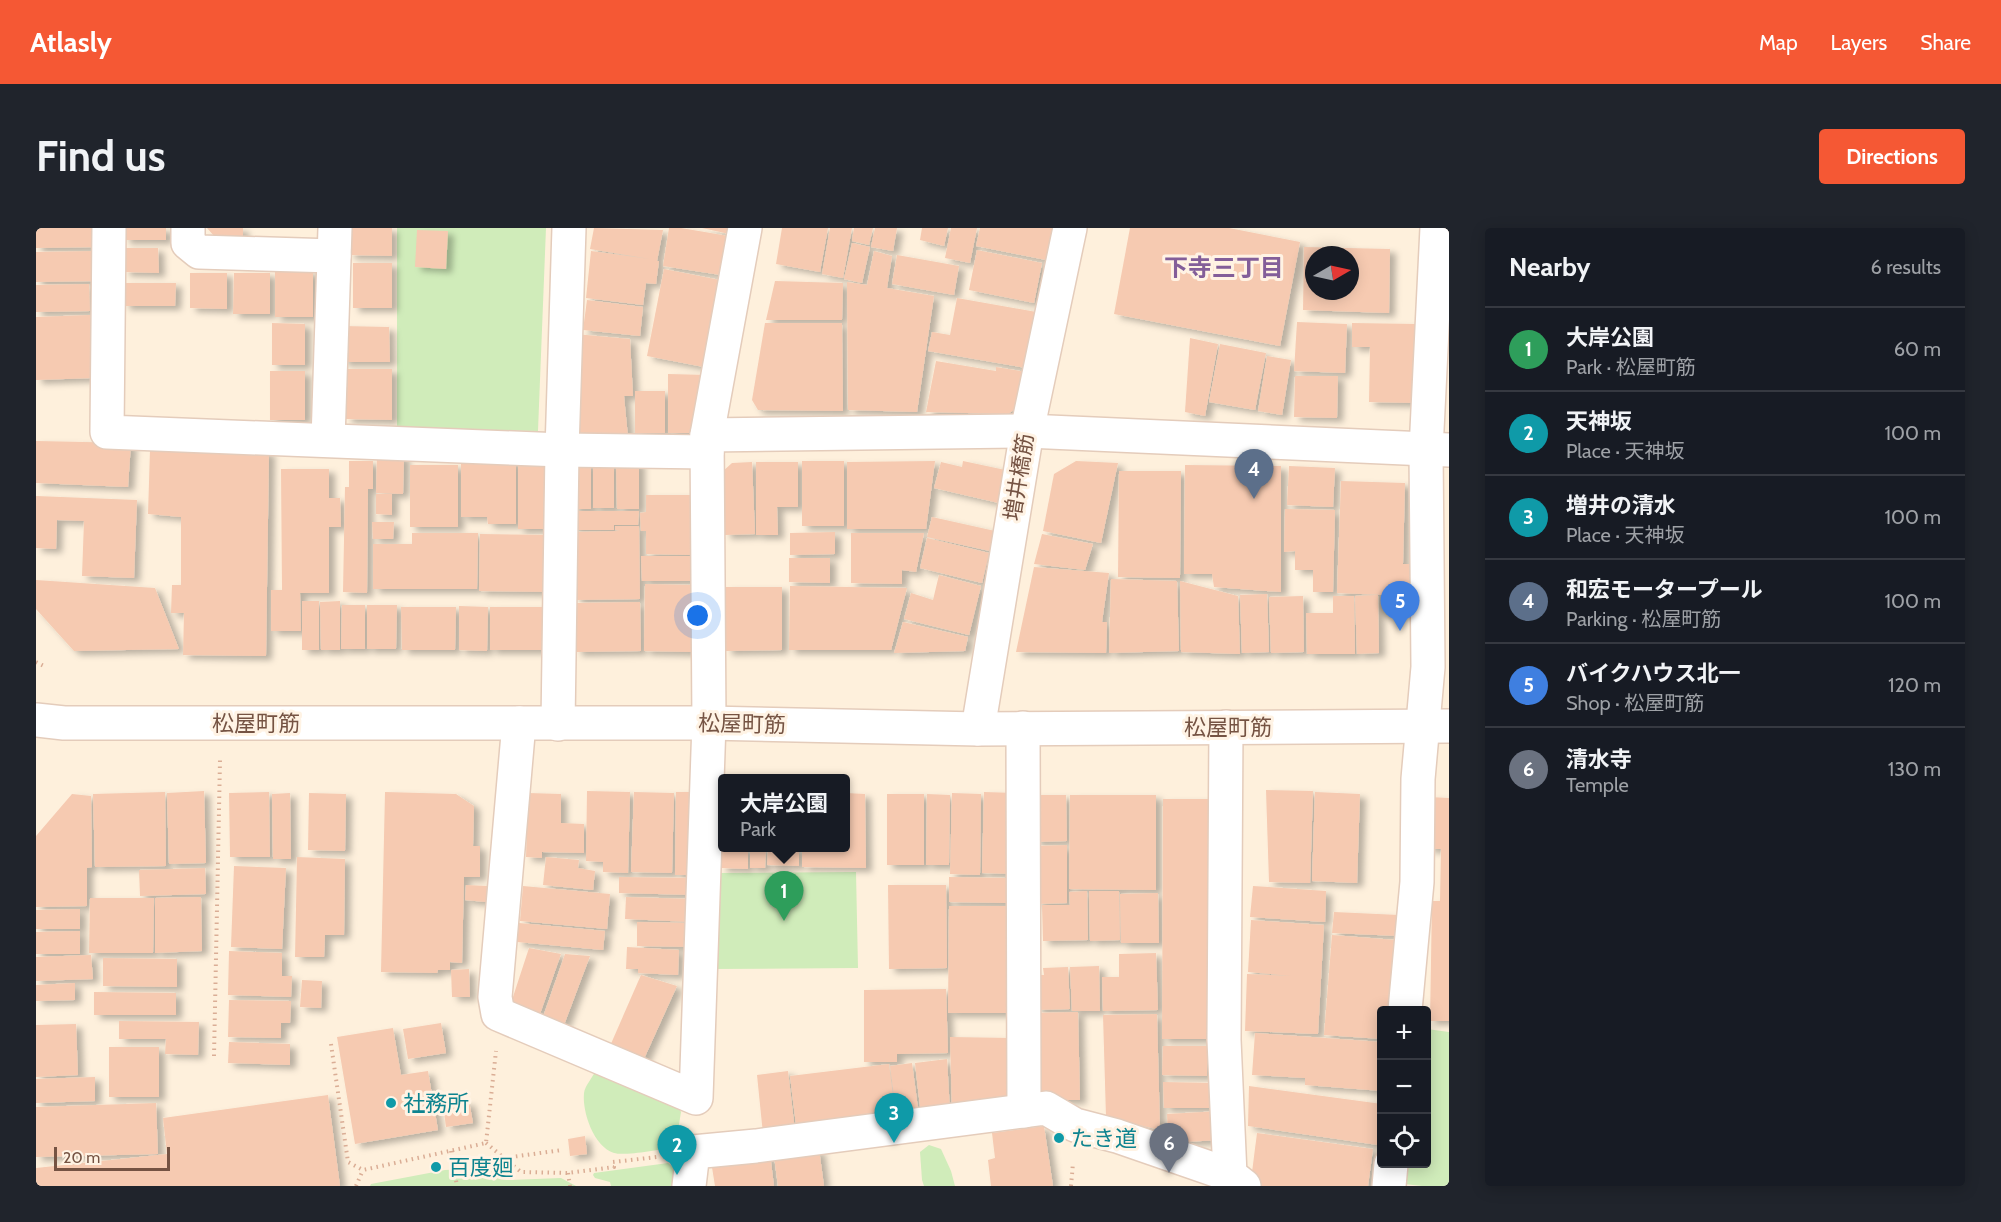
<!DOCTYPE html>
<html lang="en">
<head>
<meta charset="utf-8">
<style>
  :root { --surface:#171b24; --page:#20242c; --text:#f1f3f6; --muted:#9ea1a6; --line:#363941; --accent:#f55834 }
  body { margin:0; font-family:Cabin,"Noto Sans JP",sans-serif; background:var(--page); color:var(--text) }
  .controls { position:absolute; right:18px; bottom:18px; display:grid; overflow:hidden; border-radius:6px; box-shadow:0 3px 15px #0003 }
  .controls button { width:54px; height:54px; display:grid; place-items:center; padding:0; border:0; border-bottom:2px solid var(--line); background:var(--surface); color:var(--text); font:30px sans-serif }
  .compass { position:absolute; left:1269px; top:18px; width:54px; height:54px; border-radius:50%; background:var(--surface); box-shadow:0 3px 15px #0003; rotate:81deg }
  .scale { position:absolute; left:18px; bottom:15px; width:116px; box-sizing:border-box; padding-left:6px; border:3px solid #755343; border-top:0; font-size:16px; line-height:21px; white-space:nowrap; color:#755343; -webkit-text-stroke:4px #fff3e4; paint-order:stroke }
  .you { position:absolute; left:662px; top:388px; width:21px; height:21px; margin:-15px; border:4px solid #fff; border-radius:50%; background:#1a73e8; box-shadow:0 0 0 9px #1a73e833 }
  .badge { display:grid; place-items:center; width:39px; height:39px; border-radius:50%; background:var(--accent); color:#fff; font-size:20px; font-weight:700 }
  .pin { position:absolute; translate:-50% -50px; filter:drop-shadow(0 2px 3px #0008) }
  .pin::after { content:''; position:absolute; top:32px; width:21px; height:18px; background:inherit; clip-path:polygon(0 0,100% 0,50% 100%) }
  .popup { position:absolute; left:682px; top:546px; width:132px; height:78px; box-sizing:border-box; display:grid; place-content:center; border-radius:6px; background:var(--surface); filter:drop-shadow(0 2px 4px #0005); font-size:20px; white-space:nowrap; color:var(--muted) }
  .popup b { font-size:22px; color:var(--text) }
  .popup::after { content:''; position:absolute; left:50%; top:100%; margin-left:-12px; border:12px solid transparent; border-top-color:var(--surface) }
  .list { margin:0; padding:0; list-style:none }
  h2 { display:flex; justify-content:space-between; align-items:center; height:78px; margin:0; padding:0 24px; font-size:26px }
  h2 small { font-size:20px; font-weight:400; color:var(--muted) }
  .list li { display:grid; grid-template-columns:39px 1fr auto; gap:18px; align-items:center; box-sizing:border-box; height:84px; padding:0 24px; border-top:2px solid var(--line) }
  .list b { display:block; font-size:22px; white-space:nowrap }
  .list p { margin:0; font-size:20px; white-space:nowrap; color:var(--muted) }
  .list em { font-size:20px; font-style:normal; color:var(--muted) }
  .icon { flex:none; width:33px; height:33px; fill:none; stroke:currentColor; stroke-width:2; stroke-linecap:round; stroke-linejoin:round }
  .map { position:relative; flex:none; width:1413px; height:958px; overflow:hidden; border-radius:6px }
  header { display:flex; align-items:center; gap:36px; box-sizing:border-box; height:84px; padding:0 30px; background:var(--accent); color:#fff }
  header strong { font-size:28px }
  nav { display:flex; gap:33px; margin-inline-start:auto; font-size:21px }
  .intro { display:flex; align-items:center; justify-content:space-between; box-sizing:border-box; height:144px; padding:0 36px }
  h1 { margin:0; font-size:42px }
  .button { padding:15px 27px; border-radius:6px; background:var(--accent); color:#fff; font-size:21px; font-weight:700 }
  main { display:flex; gap:36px; padding:0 36px }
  aside { flex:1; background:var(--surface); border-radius:6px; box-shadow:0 3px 15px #0003 }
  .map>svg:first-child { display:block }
  .green { fill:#d0ecba }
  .building { fill:#f6cab1; fill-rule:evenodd; filter:url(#shadow) }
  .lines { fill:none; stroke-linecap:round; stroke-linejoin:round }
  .minor-casing { stroke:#e4ccbb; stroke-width:36 }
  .path { stroke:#daad95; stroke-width:4; stroke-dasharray:1.5 4.5; stroke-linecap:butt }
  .minor { stroke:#fff; stroke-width:33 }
  .culture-dot { fill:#0f9aa8; stroke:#fff3e4; stroke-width:2 }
  .labels { text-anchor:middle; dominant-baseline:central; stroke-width:6; stroke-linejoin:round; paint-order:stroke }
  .street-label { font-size:22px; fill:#755343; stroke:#fff3e4 }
  .culture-label { font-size:22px; fill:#0d838f; stroke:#fff3e4; text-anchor:start }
  .neighbourhood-label { font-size:24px; font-weight:bold; fill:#835e99; stroke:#fff3e4 }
</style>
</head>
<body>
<header>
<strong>Atlasly</strong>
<nav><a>Map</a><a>Layers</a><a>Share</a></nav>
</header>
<div class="intro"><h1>Find us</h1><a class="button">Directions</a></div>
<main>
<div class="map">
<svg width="1413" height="958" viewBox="0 0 1413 958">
  <defs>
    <filter id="shadow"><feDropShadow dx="6" dy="4" stdDeviation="3" flood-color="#0004"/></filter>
  </defs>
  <rect width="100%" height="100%" fill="#fef0dc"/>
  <!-- green -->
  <g class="green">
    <path d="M361,0h149l-8,203 -141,-2z"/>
    <path d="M820,644l2,96 -147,1 1,-96z"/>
    <path d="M1391,801l22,3v154h-27l-27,-3 2,-19h29z"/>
    <path d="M559,844l82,32 4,8 -5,31 -6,5c-12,2 -46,8 -56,5 -20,-6 -32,-41 -30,-60 1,-7 8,-15 11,-21z"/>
    <path d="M893,917l12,4 10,22 4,15h-31l-2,-6 -2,-28z"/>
    <path d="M632,935l7,6 -2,17h-62l-1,-4 -15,-4 -2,-3 1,-2z"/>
    <path d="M452,940l22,12 51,-2 15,8h-206l1,-2 74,-14z"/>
  </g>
  <!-- building -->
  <g class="building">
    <path d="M0,0h61l1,19 -62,1z"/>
    <rect x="88" y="0" width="42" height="12"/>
    <path d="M171,0h36v9h-28z"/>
    <path d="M313,0h43v28l-43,-1z"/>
    <path d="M558,0l69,2 -6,31h2l-3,23 -10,-1 -3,22 -57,-7 5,-47 59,8 -60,-10z"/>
    <path d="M633,0h12l53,9 -7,39 -64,-10z"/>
    <path d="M666,0h33l-1,7z"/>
    <path d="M746,0h46l-8,44 -44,-8z"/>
    <path d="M794,0h22l-9,50 -21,-4z"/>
    <path d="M818,0h19l-4,17 -17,-4z"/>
    <path d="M839,0h22l-4,23 -22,-4z"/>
    <path d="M886,0h26l-4,18 -24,-6z"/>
    <path d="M915,0h26l-7,35 -25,-5z"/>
    <path d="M944,0h78l-7,33 -75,-15z"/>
    <path d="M1094,0h99l71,14 -20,104 -166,-32z"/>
    <path d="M381,2l31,1 -2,38 -31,-2z"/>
    <path d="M816,15l18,4 -8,36 -18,-4z"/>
    <path d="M1268,19l86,2 -1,64 -86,-3zM1278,27h36v36h-36z"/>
    <path d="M88,20h34l1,25 -35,-1z"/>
    <path d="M941,22l65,13 -8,40 -65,-13z"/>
    <path d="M58,23l1,30 -59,1v-30z"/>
    <path d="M838,23l18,5 -5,32 47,8 -17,116 -69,-2 -1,-128 20,3z"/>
    <path d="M861,27l62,11 -5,29 -62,-11z"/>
    <rect x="317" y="35" width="39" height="45"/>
    <path d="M628,41l61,12 -16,87 -62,-12z"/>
    <rect x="239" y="43" width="38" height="46"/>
    <path d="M154,45h37v36l-37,-1z"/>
    <path d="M198,45h36v41h-37z"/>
    <path d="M739,53l68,2 -1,37h-76z"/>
    <path d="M87,55h53l-1,23h-51z"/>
    <path d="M53,56l1,27 -54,1v-27z"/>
    <path d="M921,70l85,15 -10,56 -104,-18 4,-19 18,3z"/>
    <path d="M551,72l56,7 -3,29 -57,-6z"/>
    <path d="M54,87l3,63 -57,2v-63z"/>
    <path d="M1261,94l50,2 -2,49 -51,-2z"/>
    <path d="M236,95l33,1v41h-33z"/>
    <path d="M729,95h77l1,88 -85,-1 -6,-10z"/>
    <path d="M1316,95l65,1 -2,79 -46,-1 1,-55h-18z"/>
    <path d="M306,98l47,1 1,35h-48z"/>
    <path d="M539,106l55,5 3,57h-9l4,41 -55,-5z"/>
    <path d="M1154,110l28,6 -13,72 -20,-4z"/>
    <path d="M1184,116l46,9 -11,57 -46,-8z"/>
    <path d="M1231,128l24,4 -9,55 -24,-4z"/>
    <path d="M900,133l60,10v-4l36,6 -4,27 -20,14 -82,-2z"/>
    <path d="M310,141h46v51l-46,-1z"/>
    <rect x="234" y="143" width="35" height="49"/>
    <path d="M632,146l40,1 -13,58h-27z"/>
    <path d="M1259,148h43l-1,42 -43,-1z"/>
    <rect x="599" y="163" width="30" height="42"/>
    <path d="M0,213l95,2 -3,44 -92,-4z"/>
    <path d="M114,222l119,1 -3,205 -83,-1 1,-42h-13l1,-28h9v-68l-33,-3z"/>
    <path d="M341,226l27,1 -1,39 -27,-1z"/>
    <path d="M482,230h23l6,8v63h-29z"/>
    <path d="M425,232h55v64h-28l-1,-7h-26z"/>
    <path d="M313,233h24v28h-5l-1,104 -24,-1 2,-105h4z"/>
    <path d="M536,233l19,1v47h-19z"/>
    <path d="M557,233l21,1v46h-21z"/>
    <path d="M580,233h23v48h-22z"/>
    <rect x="766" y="233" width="42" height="65"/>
    <path d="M899,233l-9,68h-79v-67z"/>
    <path d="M927,233l47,10 -7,33 -69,-16 7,-26 21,5z"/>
    <path d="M1040,233l42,2 -17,80 -58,-12 11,-57z"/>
    <path d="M716,234l3,72 -30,1 -3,-63 10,-9z"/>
    <path d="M720,234h42v45h-21l1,28h-22z"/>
    <rect x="374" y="237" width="48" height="62"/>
    <path d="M1149,237l96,1v126l-67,-5 -2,-13h-28z"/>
    <path d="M1253,238l46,2 -2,39 -46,-2z"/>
    <path d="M245,241h48v29h11l1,29h-12v66h-29l1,38h-30v-41h11z"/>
    <path d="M1083,243h62l-1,107 -62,-1z"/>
    <path d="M1305,253l64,2 -2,81h9l-2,32 -73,-3z"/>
    <path d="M340,266h16v21l-16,-1z"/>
    <path d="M610,267h46v60l-46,-1v-23h-5l-1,-18 6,-1z"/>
    <path d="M0,268l101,4 -3,78 -52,-2 2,-55 -27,-1 -1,29 -20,-1z"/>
    <path d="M1249,281l50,1 -2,82h-20v-22h-18v-19l-11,1z"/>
    <path d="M536,283h67l-1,14h-24v5h-43z"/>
    <path d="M896,289l63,14 -5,20 -63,-14z"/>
    <path d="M336,294h22l-1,17h-20z"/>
    <path d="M579,298h24l1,73 -65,1 -2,-68 47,-1 -5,-1z"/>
    <path d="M799,304v22l-45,1v-22z"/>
    <path d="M376,305h66l-1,56h-104v-45h39z"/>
    <path d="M815,305h73l-8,39 -14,-2v14l-51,-1z"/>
    <path d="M444,306l74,1 -1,57 -74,-1z"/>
    <path d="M1006,306l51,10 -8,26 -51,-6z"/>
    <path d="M891,310l62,15 -7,30 -62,-15z"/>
    <path d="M605,328h51v25h-50z"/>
    <path d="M753,330h41v25l-41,-1z"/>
    <path d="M998,339l75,6 -7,49h5l-1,31 -90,-1z"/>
    <path d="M903,347l42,11 -12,49 -65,-16 7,-26 22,7z"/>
    <path d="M1075,351l66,2 2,70 -70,2z"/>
    <path d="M0,352l119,8 24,61 -105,2 -38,-42z"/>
    <path d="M1144,353l58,15 2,58 -59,-2z"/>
    <path d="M609,356l47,1 -1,67 -47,-1z"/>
    <path d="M754,358l117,2 -16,62h-102z"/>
    <path d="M690,359h56v63l-56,1z"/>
    <path d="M1231,366l2,58 -27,1 -2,-58z"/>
    <path d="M1342,367l1,58 -22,1 -2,-58z"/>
    <path d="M1267,368l1,56 -33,1 -2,-56z"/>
    <path d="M1297,368h21l1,58h-48l-1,-41h27z"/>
    <rect x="266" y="373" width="17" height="49"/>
    <path d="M304,373v49h-19l-1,-48z"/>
    <path d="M604,374l1,49 -65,1 -1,-49z"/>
    <path d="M306,377h23v44h-24z"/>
    <path d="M331,377h30l-1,44h-29z"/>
    <path d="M423,378l29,1 -1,44 -28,-1z"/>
    <path d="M365,379h55l-1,43h-53z"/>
    <path d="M454,379h61l-1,43h-60z"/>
    <path d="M867,394l65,15 -3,14 -71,2z"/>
    <path d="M1230,562l47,1 -3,92 -41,-1z"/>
    <path d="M168,563l2,72 -37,1 -2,-71z"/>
    <path d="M551,563l43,1 -2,81 -25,-1v-10l-17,-1z"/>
    <path d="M129,564l1,74 -71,1 -2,-73z"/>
    <path d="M233,564l1,65h-40l-1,-64z"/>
    <path d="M349,564l71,2 18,12 -1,40h7v31h-16l-2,86 -12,-1v8h-12l-1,3 -56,-1z"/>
    <path d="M598,564l40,1 -2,80 -41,-1z"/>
    <path d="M640,564h19l-1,83h-19z"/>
    <path d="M948,564l31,1 -1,81 -32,-1z"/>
    <path d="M1279,564l45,2 -3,89 -45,-2z"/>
    <path d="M254,565l1,66h-18l-1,-65z"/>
    <path d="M273,565l37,1 -1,57 -37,-1z"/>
    <path d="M492,565l33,1v29l23,1v29l-42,-1v6l-16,-1z"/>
    <path d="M810,565l19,1 1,74 -64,-1v-19h44z"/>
    <path d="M916,565l29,1 -1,81 -30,-1z"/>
    <path d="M36,566l19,2 1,71 -5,1v38l-51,1v-71z"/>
    <rect x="851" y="566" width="37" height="71"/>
    <path d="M891,566l23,1 -1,70h-23z"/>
    <path d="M997,567h33l1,46 -33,1z"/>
    <path d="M1034,567h86v95l-87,-1z"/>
    <path d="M1393,569l20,1v223h-19l2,-120h8l1,-52h-14z"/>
    <path d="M1127,571h50l-1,240h-50z"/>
    <path d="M1031,617v58l-31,1 -1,-58z"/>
    <path d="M685,620h27v21l-27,-1z"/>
    <path d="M714,620h16l-1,20h-15z"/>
    <path d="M732,620h31v18l-32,-1z"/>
    <path d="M261,629l48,2 -1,76h-19l-1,22h-29z"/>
    <path d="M510,629l33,3 -1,8 17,3 -2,19 -50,-5z"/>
    <path d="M198,638l52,2 -4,81 -51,-2z"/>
    <path d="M169,640l1,26 -66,2 -1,-26z"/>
    <path d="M583,649l76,1v17l-76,-2z"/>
    <path d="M913,649l57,1v25l-57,-1z"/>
    <path d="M430,657l21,1 -1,16 -21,-2z"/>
    <rect x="735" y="657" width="15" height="14"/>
    <path d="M852,657h58l1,83 -58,1z"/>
    <path d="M487,658l87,8 -3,35 -87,-8z"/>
    <path d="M1217,658l73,5 -1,31 -75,-5z"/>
    <path d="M1051,663l1,49 -45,1 -1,-36h28l-1,-13z"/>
    <path d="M1053,663h30l1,49 -30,1z"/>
    <path d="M1122,665l1,50h-38l-1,-49z"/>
    <path d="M165,669l1,54 -47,2v-55z"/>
    <path d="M590,669l67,2 -1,23 -67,-3z"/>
    <path d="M54,670h64l-1,55h-64z"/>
    <path d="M913,678h65l-2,107h-64z"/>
    <path d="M44,681v20h-44v-19z"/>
    <path d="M1298,684l65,3v21l-67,-3z"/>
    <path d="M1215,692l73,5 -6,109 -73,-3 2,-57 44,2 -43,-4z"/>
    <path d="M601,694l55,1v24l-55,-1z"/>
    <path d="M483,695l86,8 -2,19 -86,-8z"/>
    <path d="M44,703v23h-44v-22z"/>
    <path d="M1296,707l64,5 -5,70h-9v29l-58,-4z"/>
    <path d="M591,719l52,3 -1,25 -40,-2v-4h-12z"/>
    <path d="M493,720l32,6 -21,60 -29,-11z"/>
    <path d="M193,723l53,2v23h10l-1,21 -63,-2z"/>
    <path d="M1120,725l2,57 -55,1 -1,-34h17v-23z"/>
    <path d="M529,726l25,2 -26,69 -21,-8z"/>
    <path d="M55,727l2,24 -57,2v-24z"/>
    <path d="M67,730l74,1v28l-74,-1z"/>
    <path d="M1063,738l1,45h-28l-2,-44z"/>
    <path d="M1032,739l2,42 -34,1 -1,-35h9l-1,-7z"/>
    <path d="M433,741l1,28h-18l-1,-27z"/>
    <path d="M605,747l36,11 -34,75 -33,-15z"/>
    <path d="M266,752l20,1 -1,27 -21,-1z"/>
    <path d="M39,755v17l-39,1v-16z"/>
    <path d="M910,761l2,64 -51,1v8h-33v-72z"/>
    <path d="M58,764l82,1v22h-82z"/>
    <path d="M193,772l62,1 -1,22h-9v15l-53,-1z"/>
    <path d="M1042,784l2,88h-49l-1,-87z"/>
    <path d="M1121,786l3,116 -54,-13 -3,-102z"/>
    <path d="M83,793l80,1 -1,33 -33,-1 1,-15h-47z"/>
    <path d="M405,795l5,30 -38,6 -5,-30z"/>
    <path d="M40,796l2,51 -42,2v-52z"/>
    <path d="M357,800l8,47 27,-4 10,59 -83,14 -18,-107z"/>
    <path d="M1219,805l127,9v49l-77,-6v-7l-53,-3z"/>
    <path d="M914,809l62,1v63l-60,11z"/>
    <path d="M193,814l61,2v21l-62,-2z"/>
    <path d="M1127,818h44v30l-45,-1z"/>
    <rect x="73" y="819" width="50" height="50"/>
    <path d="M911,831l3,52 -29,4 -6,-52z"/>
    <path d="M876,835l7,53 -22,3 -7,-53z"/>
    <path d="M853,836l7,56 -99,13 -7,-57z"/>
    <path d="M752,843l7,60 -32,3 -6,-59z"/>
    <path d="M59,849v24l-59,2v-24z"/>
    <path d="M1127,854l48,1 -1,25h-46z"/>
    <path d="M1213,858l133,18 -4,41 -130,-19z"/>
    <path d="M292,867l12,91h-304v-18l131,-14 -4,-36z"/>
    <path d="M433,873l4,22 -27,4 -3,-22z"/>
    <path d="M120,875l2,51 -122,3v-50z"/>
    <path d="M1185,883l1,29 -40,2 -14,-6 -1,-22z"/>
    <path d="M1008,898l9,60h-62l-3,-26 7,-2 -3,-25z"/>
    <path d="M1221,905l116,16 -5,37h-109l-8,-6z"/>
    <path d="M549,908l2,18 -17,2 -2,-17z"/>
    <path d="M783,921l5,37h-46l-4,-30z"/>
    <path d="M734,926l4,32h-59l-4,-25z"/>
  </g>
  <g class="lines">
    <defs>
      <g id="minor">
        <path d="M73,0l-2,204 455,18 145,2"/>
        <path d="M152,0v15l11,9 135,4"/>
        <path d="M671,207l320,-4 422,19"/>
        <path d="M292,212l7,-212"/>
        <path d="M0,492l28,3h645l269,6 471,-3"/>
        <path d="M483,495l-24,274 3,17 198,84 13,-375 -2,-288 38,-207"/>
        <path d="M522,496l4,-274 7,-222"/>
        <path d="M1190,499l-2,313 6,135 14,11"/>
        <path d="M987,500l1,383"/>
        <path d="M942,501l49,-298 43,-203"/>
        <path d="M1369,782l12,-128 1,-103 10,-112 -2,-217 11,-222"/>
        <path d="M653,958l4,-34 63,-6 290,-38 29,17 42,11 113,39"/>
        <path d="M1353,958l2,-22"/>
      </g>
    </defs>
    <!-- minor casing -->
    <use href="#minor" class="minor-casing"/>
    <!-- path -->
    <g class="path">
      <path d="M0,434l8,4"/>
      <path d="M295,816l17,118 15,8 123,-27 10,-92"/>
      <path d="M178,828l6,-296"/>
      <path d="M450,915l35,29 47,1 46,-6 -1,-5 44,-5"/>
      <path d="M415,923l6,35"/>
      <path d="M468,930l58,-8"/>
      <path d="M532,945l2,13"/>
      <path d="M320,958l7,-16"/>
      <path d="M1035,958l2,-23"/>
    </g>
    <!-- minor -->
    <use href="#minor" class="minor"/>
  </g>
  <!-- markers -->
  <g class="culture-dot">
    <circle cx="355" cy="875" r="6"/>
    <circle cx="1023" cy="910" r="6"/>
    <circle cx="400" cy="939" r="6"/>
  </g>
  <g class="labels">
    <!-- street labels -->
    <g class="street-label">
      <text transform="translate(983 249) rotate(-81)">増井橋筋</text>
      <text x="220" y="495">松屋町筋</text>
      <text transform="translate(706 496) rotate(1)">松屋町筋</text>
      <text x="1192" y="499">松屋町筋</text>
    </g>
    <!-- culture labels -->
    <g class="culture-label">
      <text x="367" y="875">社務所</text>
      <text x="1035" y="910">たき道</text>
      <text x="412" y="939">百度廻</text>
    </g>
    <!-- neighbourhood labels -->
    <g class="neighbourhood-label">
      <text x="1188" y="39">下寺三丁目</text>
    </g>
  </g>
</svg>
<div class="controls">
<button>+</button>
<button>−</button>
<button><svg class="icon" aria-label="locate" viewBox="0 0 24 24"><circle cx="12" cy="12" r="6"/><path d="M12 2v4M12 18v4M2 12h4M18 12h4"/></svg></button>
</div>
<svg class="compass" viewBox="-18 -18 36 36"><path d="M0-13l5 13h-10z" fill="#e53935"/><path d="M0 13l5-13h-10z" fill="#9ea1a6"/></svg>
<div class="scale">20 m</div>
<div class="you"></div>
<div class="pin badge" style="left:748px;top:693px;background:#2e9e5b">1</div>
<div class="popup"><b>大岸公園</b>Park</div>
<div class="pin badge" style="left:641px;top:947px;background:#0f9aa8">2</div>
<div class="pin badge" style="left:858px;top:915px;background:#0f9aa8">3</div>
<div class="pin badge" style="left:1218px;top:271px;background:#5c6f8a">4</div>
<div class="pin badge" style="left:1364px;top:403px;background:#3f7fe0">5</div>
<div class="pin badge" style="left:1133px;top:945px;background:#6b7280">6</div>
</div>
<aside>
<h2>Nearby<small>6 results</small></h2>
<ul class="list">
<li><span class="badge" style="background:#2e9e5b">1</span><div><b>大岸公園</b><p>Park · 松屋町筋</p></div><em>60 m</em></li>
<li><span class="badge" style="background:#0f9aa8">2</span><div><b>天神坂</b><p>Place · 天神坂</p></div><em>100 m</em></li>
<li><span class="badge" style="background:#0f9aa8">3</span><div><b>増井の清水</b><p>Place · 天神坂</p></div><em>100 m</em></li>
<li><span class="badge" style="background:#5c6f8a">4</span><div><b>和宏モータープール</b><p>Parking · 松屋町筋</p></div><em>100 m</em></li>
<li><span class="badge" style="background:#3f7fe0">5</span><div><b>バイクハウス北一</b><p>Shop · 松屋町筋</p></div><em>120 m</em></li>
<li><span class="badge" style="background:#6b7280">6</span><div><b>清水寺</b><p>Temple</p></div><em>130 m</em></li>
</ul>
</aside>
</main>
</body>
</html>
